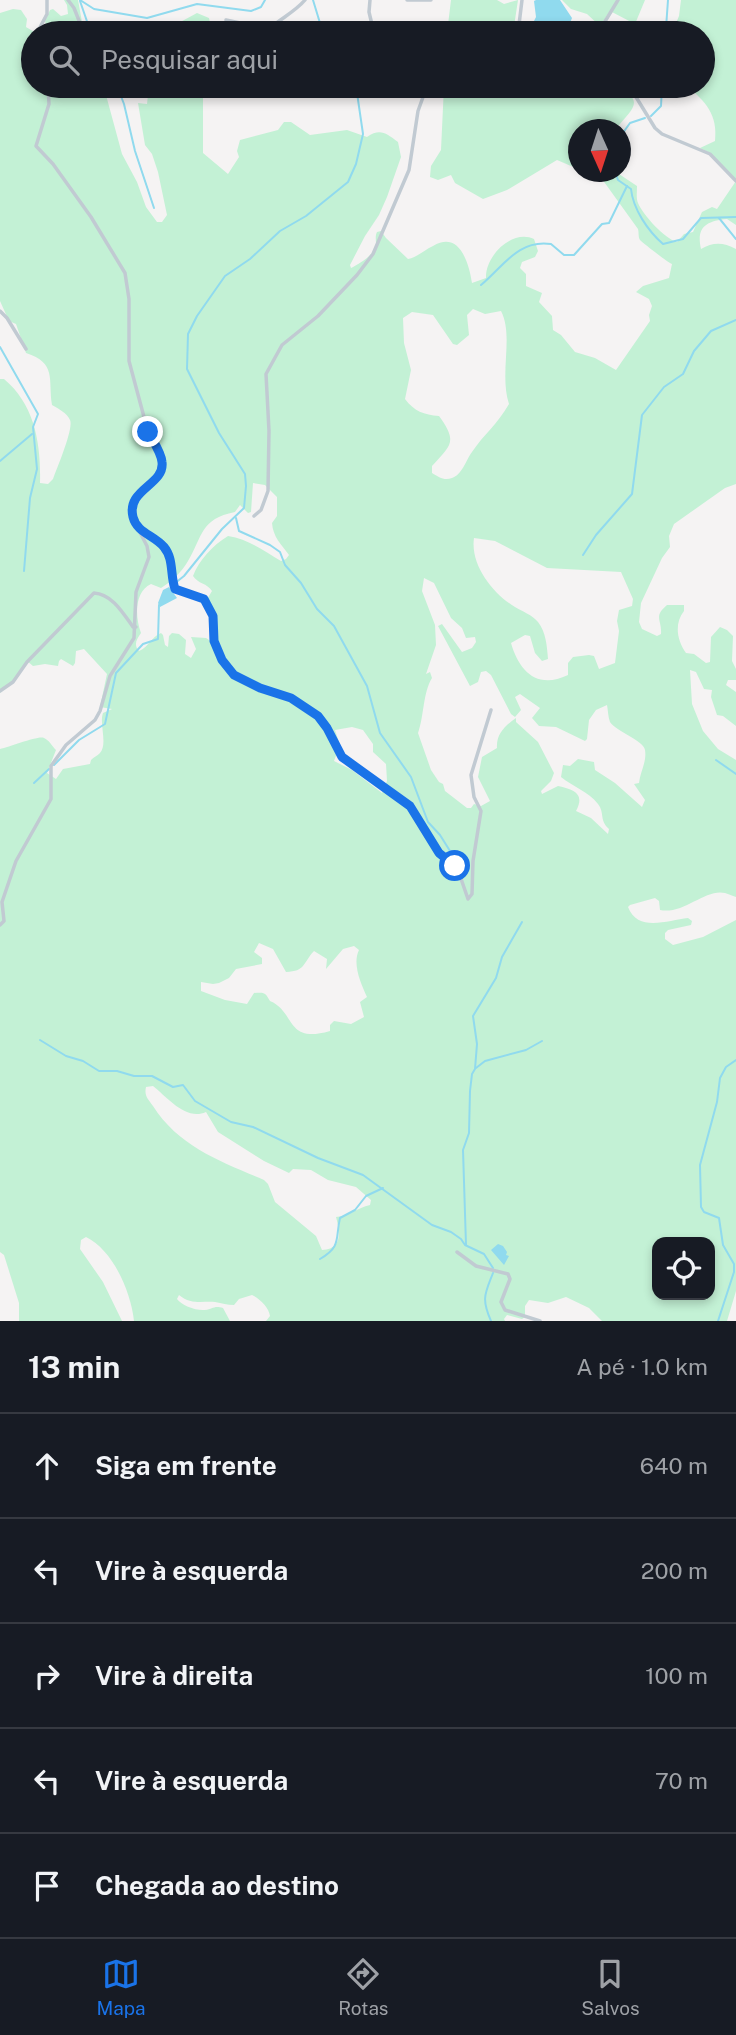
<!DOCTYPE html>
<html lang="pt">
<head>
<meta charset="utf-8">
<style>
  :root { --surface:#171b24; --page:#20242c; --text:#f1f3f6; --muted:#9ea1a6; --line:#363941; --accent:#1a73e8 }
  body { margin:0; font-family:"Public Sans",sans-serif; background:var(--page); color:var(--text) }
  .controls { position:absolute; right:21px; bottom:21px; display:grid; overflow:hidden; border-radius:14px; box-shadow:0 4px 10px #0003 }
  .controls button { width:63px; height:63px; display:grid; place-items:center; padding:0; border:0; border-bottom:2px solid var(--line); background:var(--surface); color:var(--text); font:35px sans-serif }
  .compass { position:absolute; left:568px; top:119px; width:63px; height:63px; border-radius:50%; background:var(--surface); box-shadow:0 4px 10px #0003; rotate:177deg }
  .stop { position:absolute; width:21px; height:21px; margin:-16px; border:5px solid #1a73e8; border-radius:50%; background:#fff }
  .stop.end { background:#1a73e8; border-color:#fff; box-shadow:0 2px 7px #0008 }
  .list { margin:0; padding:0; list-style:none }
  h2 { display:flex; justify-content:space-between; align-items:center; height:91px; margin:0; padding:0 28px; font-size:30px }
  h2 small { font-size:23px; font-weight:400; color:var(--muted) }
  .list li { display:grid; grid-template-columns:46px 1fr auto; gap:21px; align-items:center; box-sizing:border-box; height:105px; padding:0 28px; border-top:2px solid var(--line) }
  .list b { display:block; font-size:26px; white-space:nowrap }
  .list em { font-size:23px; font-style:normal; color:var(--muted) }
  .icon { flex:none; width:38px; height:38px; fill:none; stroke:currentColor; stroke-width:2; stroke-linecap:round; stroke-linejoin:round }
  .map { position:relative; flex:none; width:736px; height:1321px; overflow:hidden }
  .search { position:absolute; background:var(--surface); box-shadow:0 4px 10px #0003; left:21px; right:21px; top:21px; height:77px; display:flex; align-items:center; gap:18px; box-sizing:border-box; padding:0 24px; border-radius:38px; color:var(--muted); font-size:26px }
  .sheet { height:616px; background:var(--surface) }
  nav { display:flex; justify-content:space-around; align-items:center; box-sizing:border-box; height:98px; border-top:2px solid var(--line); background:var(--surface); font-size:19px; color:var(--muted) }
  nav a { display:grid; justify-items:center; gap:4px }
  nav .on { color:var(--accent) }
  .map>svg:first-child { display:block }
  .green { fill:#c3f1d5; fill-rule:evenodd }
  .water { fill:#90daee }
  .lines { fill:none; stroke-linecap:round; stroke-linejoin:round }
  .stream { stroke:#90daee; stroke-width:2 }
  .street { stroke:#c1cad2; stroke-width:3.5 }
  .route { stroke:#1a73e8; stroke-width:9 }
</style>
</head>
<body>
<div class="map">
<svg width="736" height="1321" viewBox="0 0 736 1321">
  <rect width="100%" height="100%" fill="#f5f3f3"/>
  <!-- green -->
  <g class="green">
    <path d="M64,0h14l6,33h-36l-3,-12 5,-11 3,-1 8,7 7,-2 -1,-9z"/>
    <path d="M451,0h46l7,4 14,-4 -5,33h-66z"/>
    <path d="M562,0h83l-10,24 -25,-13 -10,15 -13,-12 -16,-5z"/>
    <path d="M681,0h55v180l-26,-27 -10,-5 15,-7c3,-26 -9,-39 -28,-55h16v-53h-31l7,-17z"/>
    <path d="M13,9l8,1 6,9 -1,8 10,6h-3v53h63l4,7 6,2 16,59 15,28 9,25 11,15h5l5,-7 -9,-43 -6,-18 -7,-9 -7,-42 9,1 2,-18h54v67l25,21 11,-17 -2,-6 3,-11 38,-10 6,-8h7l19,13 37,-5 20,7c13,-9 19,-4 31,5l3,15 -14,40 -8,18 -14,21 -15,29 1,3c8,-4 24,-13 25,-24 0,-4 -1,-8 1,-12l4,-1 5,7 22,21c10,-2 16,-9 25,-13 27,-16 36,18 39,37l14,-5c-1,-22 26,-49 48,-39l4,12 -3,6 -13,5 -2,6 6,6v12l16,7 -3,9 13,14 1,14 8,5 14,17 20,6 21,12 34,-49 -1,-6 3,-9 -3,-7 -13,-7 7,-6 26,-8 3,-14c-5,-2 -29,-21 -32,-24 -2,-3 -1,-8 -2,-11l-36,-50 -18,-7h32l21,14c0,6 -1,12 1,17 5,12 27,36 39,39l7,-8 9,-2 9,-20 10,-5 5,2 19,-28v44l-9,-6c-21,2 -31,8 -26,30 12,-7 22,-7 35,0v235l-11,4 -51,36 -5,12 1,11 -8,11 -21,45 -2,19 3,7 15,7 4,-2c1,-15 -8,-17 6,-29h17v6c-10,13 -7,29 2,42l8,1 12,9 4,-1 1,-25 9,-10 7,3 6,6 -1,25 4,8v11h-8l-2,5 10,7v34l-13,-10 -6,-1 -6,-18 1,-7 -8,-1 -8,-17 -6,-2 2,34 11,27 15,18 18,11v137c-4,-1 -7,-3 -11,-4 -19,-5 -42,22 -65,17l-1,-9 -4,-3 -25,7 -2,2c10,26 40,13 60,11l4,3 -1,4 -23,5 -3,3v6l8,6 30,-8 33,-17v371l-9,30h-125l-13,-13 -23,-11 -18,6 -19,-3 -4,6v11l-3,2 -15,-4 -3,4 1,2h-239l4,-5c-1,-8 -10,-17 -18,-21l-13,4 -5,6c-7,0 -12,-2 -19,-3 -13,-1 -24,3 -36,-7l-2,4c4,6 19,12 28,11 8,-1 9,-5 18,-2l7,13h-96c-3,-29 -21,-71 -48,-84l-5,3 -1,9 23,33 19,39h-103v-18l-15,-48 -4,-3v-503c10,-2 39,-14 44,-11 5,2 8,8 12,12l-9,23 9,6 7,-10 27,-5 1,-4c3,-3 6,-4 9,-7 8,-9 -1,-29 3,-40l9,-4 -12,-2 7,-33 -23,-25 -8,2 -1,12 -2,3 -12,-7 -2,2 -1,5 -13,-2 -12,2 -6,-5 -12,19 -15,13v-314h4c31,26 37,65 36,104l8,1 5,-5c4,-11 21,-51 17,-59 -3,-7 -11,-11 -18,-15 -4,-26 5,-42 -26,-52l-10,-29 -7,-3 -9,-20v-288zM473,309l12,5 16,-3c13,25 -2,62 8,93 -12,21 -25,30 -37,48 -6,8 -10,23 -20,26 -8,3 -13,-1 -20,-5v-7c19,-21 26,-24 7,-50 -15,-1 -25,-5 -34,-17l6,-29 -7,-27 -1,-25 9,-6 21,3 20,29 4,1 12,-10 -2,-20zM253,483l12,2 12,12v19l-5,7c1,14 9,21 17,32l-3,4 -5,2c-17,-10 -33,-22 -53,-25 -15,9 -29,24 -35,40 5,8 14,7 19,15l-6,10 10,17 -1,26 -9,-6 -15,-1 5,12 -5,9 -6,-4 1,-14 -7,-6 -7,-1 -3,3 -1,11 -3,-2 -2,-10 -2,-2c-10,4 -12,14 -22,18 -6,-7 -2,-12 2,-18 -6,-16 -7,-41 10,-49l10,4c10,-6 21,-16 27,-27 15,-25 12,-42 47,-49l5,-7 8,8 3,-1zM474,538l21,3 52,27 74,4 12,27 -1,7 -13,4 -2,11 2,10 -4,32 -16,6 -5,-13 -5,-1 -16,2 -5,6v12c-31,15 -49,-4 -57,-32l14,-8 5,1 5,17 7,8 6,-2c-1,-13 -2,-27 -10,-37 -7,-8 -15,-10 -23,-15 -22,-13 -45,-42 -41,-69zM424,578l10,5 17,35 11,10 4,10 9,-1 1,5 -4,6 -10,4 -20,-28 -4,2 32,60 8,-4 3,-10 5,-1 5,4 20,39 4,3 6,-7 -6,-13 5,-3 20,14 -8,10 7,8 17,1 29,14 2,-2 2,-19 7,-10 11,-5c1,5 1,12 3,17 6,9 34,19 35,28 2,12 -5,22 -6,33l-5,1 11,16 -3,7 -27,-24 -20,-13 -1,-8 -16,-3 -8,7 -7,-1 -2,12c12,10 27,14 37,27 7,9 1,16 11,25l-1,5 -17,-16 -15,-7c9,-17 -1,-21 -18,-25l-16,8 -1,-3 10,-10 3,-8 -16,-31 -22,-20v-4c-11,8 -20,16 -19,30l-15,9 -4,20 12,24 -9,5 -7,-2 -3,4h-4l-22,-17 -2,-7 -4,-2 -8,-12 -13,-37c6,-16 5,-41 14,-55l-2,-6 -4,2 10,-29 -1,-20 -13,-34zM352,727l11,3 10,14v8l13,12 1,17 -5,12 -30,-23 -18,-9 6,-16 -5,-15zM259,943l14,6 13,23c20,-1 16,-8 28,-21l13,8 -1,10 17,-20 11,-3 5,4c-7,14 2,34 8,47l-7,5 4,15 -13,7 -17,-3 -4,4v6c-45,13 -34,-19 -60,-30 -5,-8 -4,-9 -16,-8l-7,11 -22,-4 -24,-9v-9l12,2 6,-1 10,-5 7,-9 26,-5v-6l-8,-6zM153,1086c15,12 33,35 53,26l12,20 46,29 25,12 4,-4 18,1 17,10 28,7 15,13 -1,5c-13,3 -20,11 -34,12 4,15 7,32 -14,33l-6,-14 -41,-34 -7,-18 -4,-4c-42,-18 -85,-33 -111,-74 -5,-7 -9,-10 -7,-19zM657,1242h53v53h-53z"/>
    <path d="M197,13l12,5 2,9h-5v6h-46z"/>
    <path d="M444,86h173c30,16 14,23 -1,43l-38,1v39l-21,-9 -50,30 -24,9 -28,-16 -4,-8 -13,5 -8,-3 1,-11 10,-16z"/>
  </g>
  <!-- water -->
  <g class="water">
    <path d="M536,0h24l12,18 -6,15h-38l8,-16 -2,-16z"/>
    <path d="M169,587l8,11 -17,9 -2,-4 5,-13z"/>
    <path d="M498,1244l5,2 4,6 -1,3 3,1 -5,9 -13,-15z"/>
  </g>
  <g class="lines">
    <!-- stream -->
    <g class="stream">
      <path d="M80,0l14,9 53,9 50,-14 54,7 10,-4 4,-7"/>
      <path d="M313,0l10,33"/>
      <path d="M80,1l11,32"/>
      <path d="M662,33l4,-5 2,-28"/>
      <path d="M117,86l7,18 11,47 19,57"/>
      <path d="M651,116l10,-10 1,-20"/>
      <path d="M620,137l10,-14 15,-5"/>
      <path d="M615,172l3,8 13,9c2,20 17,42 32,55l20,-5 18,-21 35,-1"/>
      <path d="M719,218l17,21"/>
      <path d="M481,285c22,-18 37,-46 70,-41l13,11h10l28,-31 7,-1 18,-37"/>
      <path d="M0,347l38,67 -5,13 4,42 -7,29 -6,73"/>
      <path d="M0,461l32,-27"/>
      <path d="M236,518l3,13 31,14 10,7 5,13 16,18 16,26 17,17 33,60 13,47 31,44 17,45 12,13 10,16"/>
      <path d="M583,555l13,-20 36,-41 10,-79 22,-28 19,-13 11,-23 17,-20 25,-11"/>
      <path d="M174,584l10,-8 38,-47 22,-21 2,-22 -1,-12 -26,-41 -32,-64 1,-35 9,-18 28,-40 25,-17 30,-28 26,-15 42,-34 8,-18 7,-30 -7,-48"/>
      <path d="M716,760l20,14"/>
      <path d="M54,765l25,-25 26,-16 11,-51 27,-29 15,-5 1,-34"/>
      <path d="M34,783l15,-14"/>
      <path d="M40,1040l26,16 17,5 16,10h18l17,5h18l21,11 10,-2 12,16 36,21 22,5 65,31 45,17 69,50 19,7 10,7 4,6 19,9 9,14"/>
      <path d="M476,1068l9,-7 41,-11 16,-9"/>
      <path d="M466,1245l-3,-95 6,-17 1,-42 2,-17 3,-5 2,-25 -4,-28 23,-38 6,-21 20,-35"/>
      <path d="M320,1259c22,-13 15,-20 20,-41l15,-8 11,-14 17,-8"/>
      <path d="M491,1321c-10,-23 -6,-27 2,-48"/>
      <path d="M718,1321l16,-49v-8l-11,-19 -4,-27 -15,-6 -3,-5 -1,-42 17,-63 3,-24 6,-11 10,-7"/>
    </g>
    <!-- street -->
    <g class="street">
      <path d="M68,0l6,8 10,25"/>
      <path d="M370,0l-1,12 5,21"/>
      <path d="M407,0h24"/>
      <path d="M226,20l43,9c12,-11 26,-17 36,-29"/>
      <path d="M37,33l10,-19v-14"/>
      <path d="M518,33l4,-33"/>
      <path d="M598,33l20,-33"/>
      <path d="M621,86l15,11 19,31 7,6 48,20 26,27"/>
      <path d="M0,311l7,7 19,31"/>
      <path d="M254,516l7,-6 7,-19 1,-60 -3,-57 16,-29 36,-29 39,-41 16,-21 36,-84 9,-59 9,-25"/>
      <path d="M140,530c12,8 27,15 30,31 2,10 1,19 5,28l29,10 9,19 1,23 8,19 12,15 26,13 31,10 21,14 15,16 15,29 68,49 29,47 19,17 10,29 4,-5 1,-33 8,-50 -7,-14 -3,-22 20,-65"/>
      <path d="M0,691l13,-9 14,-20 67,-69c18,1 29,20 39,34h3"/>
      <path d="M0,925l4,-4 -2,-19 14,-41 35,-62v-33l15,-21 29,-25 5,-9 10,-35 24,-38 2,-46 13,-35 -2,-11 -14,-27 -1,-12 7,-14 18,-15 5,-12 -1,-8 -13,-26 -19,-71v-62l-4,-26 -34,-56 -38,-53 -17,-18 13,-42 -1,-18"/>
      <path d="M457,1252l19,14 32,8 2,5 -9,23 4,8 35,11"/>
    </g>
  </g>
  <g class="lines">
    <!-- route -->
    <path class="route" d="M148,432c5,9 13,20 14,30 3,23 -36,27 -29,55 4,16 21,18 31,30 10,12 6,28 11,42l29,10 9,17 1,25 8,19 12,15 26,13 31,10 27,18 9,12 15,29 68,49 29,47 16,13"/>
  </g>
</svg>
<div class="controls">
<button><svg class="icon" aria-label="locate" viewBox="0 0 24 24"><circle cx="12" cy="12" r="6"/><path d="M12 2v4M12 18v4M2 12h4M18 12h4"/></svg></button>
</div>
<svg class="compass" viewBox="-18 -18 36 36"><path d="M0-13l5 13h-10z" fill="#e53935"/><path d="M0 13l5-13h-10z" fill="#9ea1a6"/></svg>
<div class="stop" style="left:455px;top:866px"></div>
<div class="stop end" style="left:148px;top:432px"></div>
<div class="search"><svg class="icon" aria-label="search" viewBox="0 0 24 24"><circle cx="10" cy="10" r="6"/><path d="M15 15l6 6"/></svg>Pesquisar aqui</div>
</div>
<section class="sheet">
<h2>13 min<small>A pé · 1.0 km</small></h2>
<ul class="list">
<li><svg class="icon" aria-label="ahead" viewBox="0 0 24 24"><path d="M12 20V5M6 11l6-6 6 6"/></svg><div><b>Siga em frente</b></div><em>640 m</em></li>
<li><svg class="icon" aria-label="left" viewBox="0 0 24 24"><path d="M17 20v-9H6M10 6l-5 5 5 5"/></svg><div><b>Vire à esquerda</b></div><em>200 m</em></li>
<li><svg class="icon" aria-label="right" viewBox="0 0 24 24"><path d="M7 20v-9h11M14 6l5 5-5 5"/></svg><div><b>Vire à direita</b></div><em>100 m</em></li>
<li><svg class="icon" aria-label="left" viewBox="0 0 24 24"><path d="M17 20v-9H6M10 6l-5 5 5 5"/></svg><div><b>Vire à esquerda</b></div><em>70 m</em></li>
<li><svg class="icon" aria-label="arrive" viewBox="0 0 24 24"><path d="M6 21V4h12l-3 4 3 4H6"/></svg><div><b>Chegada ao destino</b></div></li>
</ul>
</section>
<nav>
<a class="on"><svg class="icon" aria-label="map" viewBox="0 0 24 24"><path d="M3 6l6-2 6 2 6-2v14l-6 2-6-2-6 2zM9 4v14M15 6v14"/></svg>Mapa</a>
<a><svg class="icon" aria-label="directions" viewBox="0 0 24 24"><path d="M12 3l9 9-9 9-9-9zM9 14v-3h6M13 9l2 2-2 2"/></svg>Rotas</a>
<a><svg class="icon" aria-label="saved" viewBox="0 0 24 24"><path d="M7 4h10v16l-5-4-5 4z"/></svg>Salvos</a>
</nav>
</body>
</html>
